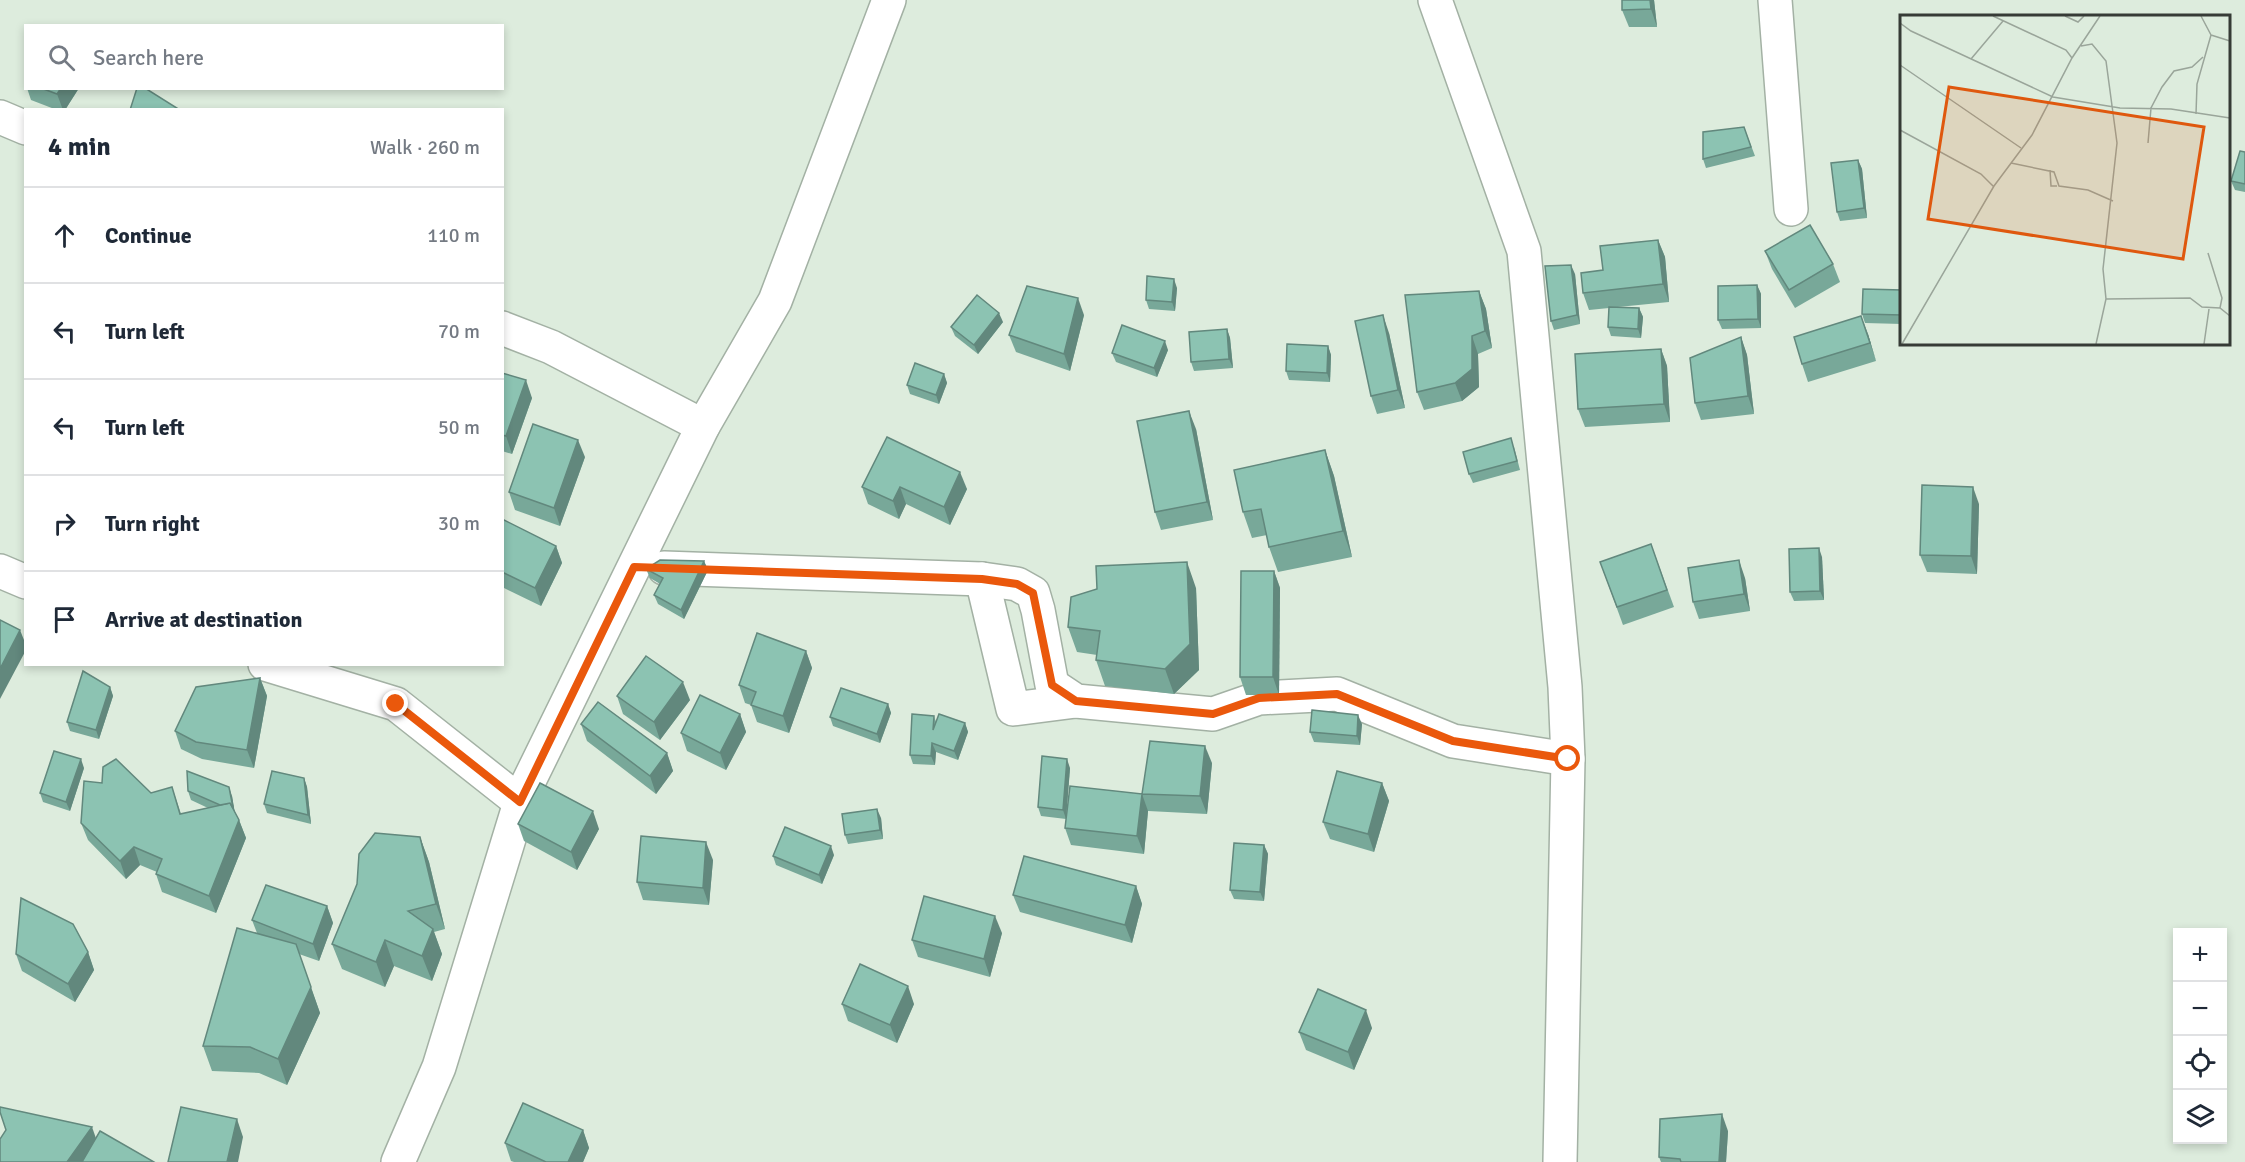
<!DOCTYPE html>
<html lang="en">
<head>
<meta charset="utf-8">
<style>
  :root { --surface:#fff; --page:#f2f2f3; --text:#1f2937; --muted:#747a83; --line:#e0e1e3 }
  body { margin:0; font-family:Signika,sans-serif; background:var(--page); color:var(--text) }
  .controls { position:absolute; right:18px; bottom:18px; display:grid; overflow:hidden; border-radius:0px; box-shadow:0 3px 9px #0003 }
  .controls button { width:54px; height:54px; display:grid; place-items:center; padding:0; border:0; border-bottom:2px solid var(--line); background:var(--surface); color:var(--text); font:30px sans-serif }
  .stop { position:absolute; width:18px; height:18px; margin:-14px; border:4px solid #ea580c; border-radius:50%; background:#fff }
  .stop.end { background:#ea580c; border-color:#fff; box-shadow:0 2px 6px #0008 }
  .list { margin:0; padding:0; list-style:none }
  h2 { display:flex; justify-content:space-between; align-items:center; height:78px; margin:0; padding:0 24px; font-size:26px }
  h2 small { font-size:20px; font-weight:400; color:var(--muted) }
  .list li { display:grid; grid-template-columns:39px 1fr auto; gap:18px; align-items:center; box-sizing:border-box; height:96px; padding:0 24px; border-top:2px solid var(--line) }
  .list b { display:block; font-size:22px; white-space:nowrap }
  .list em { font-size:20px; font-style:normal; color:var(--muted) }
  .icon { flex:none; width:33px; height:33px; fill:none; stroke:currentColor; stroke-width:2; stroke-linecap:round; stroke-linejoin:round }
  .map { position:relative; flex:none; width:2245px; height:1162px; overflow:hidden }
  .search { position:absolute; background:var(--surface); box-shadow:0 3px 9px #0003; left:24px; top:24px; width:480px; height:66px; display:flex; align-items:center; gap:15px; box-sizing:border-box; padding:0 21px; border-radius:0px; color:var(--muted); font-size:22px }
  .panel { position:absolute; background:var(--surface); box-shadow:0 3px 9px #0003; left:24px; top:108px; width:480px; height:558px; border-radius:0px }
  .map>svg:first-child { display:block }
  .lines { fill:none; stroke-linecap:round; stroke-linejoin:round }
  .minor-casing { stroke:#a3b1a4; stroke-width:36 }
  .minor { stroke:#fff; stroke-width:33 }
  .wall { fill:#78a899 }
  .shaded-wall { fill:#62887d }
  .building { fill:#8cc3b2; stroke:#62887d; stroke-width:1.5 }
  .route { stroke:#ea580c; stroke-width:8 }
  .inset-road { fill:none; stroke:#9aa59a; stroke-width:1.5 }
  .view { fill:#df580e; fill-opacity:0.15; stroke:#df580e; stroke-width:3 }
  .inset-edge { fill:none; stroke:#363b36; stroke-width:3 }
</style>
</head>
<body>
<div class="map">
<svg width="2245" height="1162" viewBox="0 0 2245 1162">
  <rect width="100%" height="100%" fill="#ddecdd"/>
  <g class="lines">
    <defs>
      <g id="minor">
        <path d="M1435,0l89,251 41,436 3,72 -8,403"/>
        <path d="M1775,0l16,209"/>
        <path d="M0,117l26,11"/>
        <path d="M502,328l49,19 152,79"/>
        <path d="M664,568l318,11 35,5 16,9 5,17 14,75 24,16 137,13 46,-16 78,-4 116,47 115,18"/>
        <path d="M0,571l26,11"/>
        <path d="M982,579l31,130 63,-8"/>
        <path d="M265,664l131,40 124,98"/>
        <path d="M398,1162l41,-95 84,-274 180,-367 72,-125 114,-301"/>
      </g>
    </defs>
    <!-- minor casing -->
    <use href="#minor" class="minor-casing"/>
    <!-- minor -->
    <use href="#minor" class="minor"/>
  </g>
  <!-- wall -->
  <g class="wall">
    <path d="M1622,0h32l3,27h-28l-7,-17z"/>
    <path d="M27,88h52l-14,22h-8l-26,-10z"/>
    <path d="M1744,127l11,29 -49,12 -3,-9z"/>
    <path d="M2245,152v40l-10,-2 -4,-9z"/>
    <path d="M1858,160l4,9 5,49 -27,3 -3,-9z"/>
    <path d="M1658,240l7,17 4,45 -51,5 21,1 4,9 -2,21 -30,-2 -3,-9 1,-19 -20,2 -6,-17z"/>
    <path d="M1765,251l68,13 7,18 -45,26 -23,-39z"/>
    <path d="M1575,274l5,50 -26,6 -3,-9z"/>
    <path d="M1757,285l4,9v34l-39,1 -4,-9z"/>
    <path d="M1177,288l-2,23 -26,-2 -3,-9z"/>
    <path d="M1902,290v34l-37,-1 -3,-9z"/>
    <path d="M1479,291l7,18 6,39 -14,6 1,33 -17,14 -38,9 -7,-18z"/>
    <path d="M1084,315l-14,56 -54,-19 -7,-17z"/>
    <path d="M1003,322l-25,32 -23,-18 -4,-9z"/>
    <path d="M1227,329l3,9 3,30 -39,3 -3,-9z"/>
    <path d="M1389,333l16,75 -28,6 -6,-18z"/>
    <path d="M1868,334l8,27 -68,21 -6,-18z"/>
    <path d="M1741,337l6,18 7,59 -53,6 -6,-17z"/>
    <path d="M1328,346l3,9 -1,27 -41,-2 -3,-9z"/>
    <path d="M1661,349l6,17 3,56 -85,5 -7,-18z"/>
    <path d="M1168,350l-11,27 -41,-15 -4,-9z"/>
    <path d="M502,373l30,25 -20,56 -10,-3z"/>
    <path d="M944,374l3,9 -8,21 -29,-10 -3,-9z"/>
    <path d="M1196,429l17,91 -52,10 -6,-18z"/>
    <path d="M887,437l80,52 -17,36 -44,-21 -7,15 -31,-15 -6,-17z"/>
    <path d="M1514,447l6,23 -47,13 -4,-9z"/>
    <path d="M1325,450l9,26 18,81 -74,15 -9,-25 -2,-12 -15,3 -9,-26z"/>
    <path d="M585,457l-25,69 -45,-16 -6,-18z"/>
    <path d="M1979,504l-2,70 -50,-2 -7,-17z"/>
    <path d="M502,519l54,27 6,17 -21,43 -39,-19z"/>
    <path d="M1651,544l23,63 -51,18 -23,-63z"/>
    <path d="M1822,557l2,43 -30,1 -4,-9z"/>
    <path d="M704,561l4,9 -24,49 -26,-15 -4,-9 6,-11 -10,-6 -4,-9z"/>
    <path d="M1274,571l6,17 -1,107h-33l-6,-18z"/>
    <path d="M1745,578l5,33 -51,8 -6,-17z"/>
    <path d="M1196,588l3,82 -25,24 -69,-8 -9,-26 1,-5 -20,-3 -9,-25z"/>
    <path d="M806,651l6,17 -23,65 -32,-11 -6,-17 -6,-2 -6,-18z"/>
    <path d="M260,678l7,18 -13,72 -52,-9 -21,-10 -6,-18z"/>
    <path d="M110,687l3,9 -14,43 -29,-8 -3,-9z"/>
    <path d="M617,696l73,4 -30,40 -37,-26z"/>
    <path d="M888,704l3,9 -11,30 -47,-17 -3,-9z"/>
    <path d="M740,714l6,18 -20,38 -39,-19 -6,-18z"/>
    <path d="M934,716l2,6 29,1 3,9 -10,28 -22,-8 -1,13 -22,-1 -3,-9z"/>
    <path d="M581,724l86,29 6,18 -17,23 -69,-53z"/>
    <path d="M1362,724l-2,21 -46,-3 -4,-10z"/>
    <path d="M1212,763l-5,51 -59,-3 -4,43 -73,-9 -6,-17z"/>
    <path d="M84,768l-14,43 -27,-9 -3,-9z"/>
    <path d="M1070,768l-4,51 -25,-3 -3,-9z"/>
    <path d="M304,778l3,9 4,37 -44,-11 -3,-9z"/>
    <path d="M102,783l49,10 21,-6 9,27 27,-6 -17,-8 -3,-9 44,5 3,17 4,7 7,18 -30,75 -54,-21 -6,-18 1,-2 -17,-7 -14,14 -38,-39 -7,-17z"/>
    <path d="M1382,783l7,18 -15,51 -44,-13 -7,-17z"/>
    <path d="M881,818l2,21 -35,5 -3,-9z"/>
    <path d="M518,824l81,5 -22,41 -53,-29z"/>
    <path d="M420,837l9,25 16,67 -11,3 8,22 -10,27 -38,-15 -9,21 -43,-18 -10,-25z"/>
    <path d="M1264,845l4,9 -4,47 -30,-2 -4,-9z"/>
    <path d="M834,855l-12,29 -46,-19 -3,-9z"/>
    <path d="M713,860l-4,45 -66,-5 -6,-18z"/>
    <path d="M1136,886l6,18 -10,39 -112,-31 -7,-17z"/>
    <path d="M327,906l6,17 -14,38 -20,-7 21,59 -33,72 -28,-12 -47,-2 -9,-25 54,-113 -5,-13z"/>
    <path d="M1002,933l-12,44 -72,-20 -6,-17z"/>
    <path d="M88,952l6,18 -19,32 -53,-31 -6,-17z"/>
    <path d="M842,1004h72l-17,39 -49,-22z"/>
    <path d="M1372,1028l-18,42 -48,-20 -7,-18z"/>
    <path d="M583,1130l6,18 -6,14h-69l-3,-1 -6,-18z"/>
    <path d="M1728,1131l-2,31h-65l-2,-5z"/>
  </g>
  <!-- shaded-wall -->
  <g class="shaded-wall">
    <path d="M1650,0h4l3,27 -6,-18z"/>
    <path d="M61,88h18l-14,22h-2l-6,-16z"/>
    <path d="M1858,160l4,9 5,49 -3,-10z"/>
    <path d="M1658,240l7,17 4,45 -6,-18z"/>
    <path d="M1571,265l4,9 5,50 -3,-9z"/>
    <path d="M1174,279l3,9 -2,23 -3,-9z"/>
    <path d="M1757,285l4,9v34l-3,-9z"/>
    <path d="M1479,291l7,18 6,39 -7,-17z"/>
    <path d="M1078,298l6,17 -14,56 -6,-17z"/>
    <path d="M1639,308l4,9 -2,21 -3,-9z"/>
    <path d="M999,313l4,9 -25,32 -4,-9z"/>
    <path d="M1383,315l6,18 16,75 -7,-18z"/>
    <path d="M1861,316l7,18 8,27z"/>
    <path d="M1227,329l3,9 3,30 -4,-9z"/>
    <path d="M1472,336l6,18 1,33 -17,14 -7,-18z"/>
    <path d="M1741,337l6,18 7,59 -6,-18z"/>
    <path d="M1165,341l3,9 -11,27 -3,-9z"/>
    <path d="M1328,346l3,9 -1,27 -3,-9z"/>
    <path d="M1661,349l6,17 3,56 -6,-18z"/>
    <path d="M944,374l3,9 -8,21 -3,-9z"/>
    <path d="M526,380l6,18 -20,56 -6,-18z"/>
    <path d="M1189,411l7,18 17,91 -6,-18z"/>
    <path d="M578,440l7,17 -25,69 -6,-18z"/>
    <path d="M1325,450l9,26 18,81 -9,-26z"/>
    <path d="M960,472l7,17 -17,36 -6,-18z"/>
    <path d="M900,487l6,17 -7,15 -6,-18z"/>
    <path d="M1973,487l6,17 -2,70 -6,-18z"/>
    <path d="M556,546l6,17 -21,43 -6,-18z"/>
    <path d="M1819,548l3,9 2,43 -4,-9z"/>
    <path d="M1739,560l6,18 5,33 -6,-17z"/>
    <path d="M704,561l4,9 -24,49 -3,-9z"/>
    <path d="M1187,562l9,26 3,82 -25,24 -9,-25z"/>
    <path d="M1274,571l6,17 -1,107 -6,-18z"/>
    <path d="M20,630l6,15v5l-26,49v-30z"/>
    <path d="M806,651l6,17 -23,65 -6,-17z"/>
    <path d="M260,678l7,18 -13,72 -7,-18z"/>
    <path d="M683,682l7,18 -30,40 -6,-18z"/>
    <path d="M110,687l3,9 -14,43 -3,-9z"/>
    <path d="M888,704l3,9 -11,30 -3,-9z"/>
    <path d="M740,714l6,18 -20,38 -6,-17z"/>
    <path d="M1358,715l4,9 -2,21 -3,-9z"/>
    <path d="M965,723l3,9 -10,28 -4,-9z"/>
    <path d="M932,743l4,9 -1,13 -4,-9z"/>
    <path d="M1205,746l7,17 -5,51 -7,-18z"/>
    <path d="M667,753l6,18 -17,23 -6,-18z"/>
    <path d="M81,759l3,9 -14,43 -4,-9z"/>
    <path d="M1067,759l3,9 -4,51 -3,-9z"/>
    <path d="M304,778l3,9 4,37 -3,-9z"/>
    <path d="M1382,783l7,18 -15,51 -6,-18z"/>
    <path d="M229,787l3,9 4,25 -3,-9z"/>
    <path d="M1142,794l6,17 -4,43 -7,-18z"/>
    <path d="M877,809l4,9 2,21 -3,-9z"/>
    <path d="M593,811l6,18 -22,41 -6,-18z"/>
    <path d="M239,820l7,18 -30,75 -7,-17z"/>
    <path d="M420,837l9,25 16,67 -9,-25z"/>
    <path d="M706,842l7,18 -4,45 -6,-17z"/>
    <path d="M1264,845l4,9 -4,47 -4,-9z"/>
    <path d="M831,846l3,9 -12,29 -3,-9z"/>
    <path d="M134,847l6,18 -14,14 -6,-18z"/>
    <path d="M1136,886l6,18 -10,39 -7,-18z"/>
    <path d="M327,906l6,17 -14,38 -6,-17z"/>
    <path d="M995,916l7,17 -12,44 -6,-18z"/>
    <path d="M433,929l9,25 -10,27 -10,-25z"/>
    <path d="M385,940l9,26 -9,21 -9,-25z"/>
    <path d="M296,944l24,69 -33,72 -9,-26z"/>
    <path d="M88,952l6,18 -19,32 -7,-18z"/>
    <path d="M908,986l6,18 -17,39 -7,-18z"/>
    <path d="M1366,1010l6,18 -18,42 -6,-18z"/>
    <path d="M1722,1114l6,17 -2,31h-7z"/>
    <path d="M237,1119l6,18 -5,25h-11z"/>
    <path d="M92,1127l6,17 -12,18h-19z"/>
    <path d="M583,1130l6,18 -6,14h-15z"/>
  </g>
  <!-- building -->
  <g class="building">
    <path d="M1622,0h28l1,9 -29,1z"/>
    <path d="M41,88h20l-4,6z"/>
    <path d="M137,88h8l35,22h-50z"/>
    <path d="M1744,127l7,20 -48,12v-27z"/>
    <path d="M2240,151l5,1v32l-14,-3z"/>
    <path d="M1858,160l6,48 -27,4 -6,-49z"/>
    <path d="M1810,225l23,39 -44,26 -24,-39z"/>
    <path d="M1658,240l5,44 -80,9 -2,-20 22,-3 -3,-24z"/>
    <path d="M1571,265l6,50 -26,6 -6,-55z"/>
    <path d="M1147,276l27,3 -2,23 -26,-2z"/>
    <path d="M1757,285l1,34 -40,1v-34z"/>
    <path d="M1027,286l51,12 -14,56 -55,-19z"/>
    <path d="M1863,289l39,1v25l-40,-1z"/>
    <path d="M1479,291l6,40 -13,5v33l-17,14 -38,9 -12,-97z"/>
    <path d="M977,295l22,18 -25,32 -23,-18z"/>
    <path d="M1609,307l30,1 -1,21 -30,-2z"/>
    <path d="M1383,315l15,75 -27,6 -16,-75z"/>
    <path d="M1861,316l9,27 -68,21 -8,-27z"/>
    <path d="M1122,325l43,16 -11,27 -42,-15z"/>
    <path d="M1227,329l2,30 -38,3 -2,-30z"/>
    <path d="M1741,337l7,59 -53,7 -5,-45z"/>
    <path d="M1287,344l41,2 -1,27 -41,-2z"/>
    <path d="M1661,349l3,55 -86,5 -3,-55z"/>
    <path d="M915,363l29,11 -8,21 -29,-10z"/>
    <path d="M502,373l24,7 -20,56 -4,-1z"/>
    <path d="M1189,411l18,91 -52,10 -18,-91z"/>
    <path d="M533,424l45,16 -24,68 -45,-16z"/>
    <path d="M887,437l73,35 -16,35 -44,-20 -7,14 -31,-14z"/>
    <path d="M1511,438l6,23 -48,13 -6,-22z"/>
    <path d="M1325,450l18,81 -74,16 -8,-38 -18,3 -9,-42z"/>
    <path d="M1922,485l51,2 -2,69 -51,-1z"/>
    <path d="M502,519l54,27 -21,42 -33,-16z"/>
    <path d="M1651,544l16,46 -50,17 -17,-45z"/>
    <path d="M1819,548l1,43 -30,1 -1,-43z"/>
    <path d="M660,560l44,1 -23,49 -27,-15 9,-17 -17,-9z"/>
    <path d="M1739,560l5,34 -51,8 -5,-34z"/>
    <path d="M1187,562l3,82 -25,25 -69,-9 4,-29 -32,-4 3,-30 26,-8 -1,-23z"/>
    <path d="M1241,571h33l-1,106h-33z"/>
    <path d="M0,620l20,10 -20,39z"/>
    <path d="M757,633l49,18 -23,65 -32,-11 5,-13 -17,-7z"/>
    <path d="M646,656l37,26 -29,40 -37,-26z"/>
    <path d="M83,671l27,16 -14,43 -29,-8z"/>
    <path d="M260,678l-13,72 -51,-8 -21,-11 21,-44z"/>
    <path d="M841,688l47,16 -11,30 -47,-17z"/>
    <path d="M700,695l40,19 -20,39 -39,-20z"/>
    <path d="M598,702l69,51 -17,23 -69,-52z"/>
    <path d="M1312,710l46,5 -1,21 -47,-4z"/>
    <path d="M912,714l22,2 -1,14 6,-16 26,9 -11,28 -22,-8 -1,13 -21,-1z"/>
    <path d="M1150,741l55,5 -5,50 -58,-2 -5,42 -72,-8 5,-42 72,8z"/>
    <path d="M54,751l27,8 -15,43 -26,-9z"/>
    <path d="M1042,756l25,3 -4,51 -25,-3z"/>
    <path d="M116,759l35,34 21,-6 8,27 50,-11 9,17 -30,76 -53,-22 6,-15 -28,-12 -14,14 -39,-38 3,-42 18,2 1,-16z"/>
    <path d="M187,771l42,16 4,21 -3,-5 -10,2 -32,-14z"/>
    <path d="M272,771l32,7 4,37 -44,-11z"/>
    <path d="M1337,771l45,12 -14,51 -45,-12z"/>
    <path d="M540,783l53,28 -22,41 -53,-28z"/>
    <path d="M877,809l3,21 -35,5 -3,-21z"/>
    <path d="M785,827l46,19 -12,29 -46,-19z"/>
    <path d="M375,833l45,4 16,67 -28,7 25,18 -11,27 -37,-16 -9,22 -44,-18 25,-60 2,-30z"/>
    <path d="M641,836l65,6 -3,46 -66,-6z"/>
    <path d="M1234,843l30,2 -4,47 -30,-2z"/>
    <path d="M1024,856l112,30 -11,39 -112,-30z"/>
    <path d="M266,885l61,21 -14,38 -61,-24z"/>
    <path d="M924,896l71,20 -11,43 -72,-19z"/>
    <path d="M21,898l52,26 15,28 -20,32 -52,-30z"/>
    <path d="M237,928l59,16 15,43 -33,72 -28,-12 -47,-1z"/>
    <path d="M860,964l48,22 -18,39 -48,-21z"/>
    <path d="M1318,989l48,21 -18,42 -49,-20z"/>
    <path d="M523,1103l60,27 -15,32h-22l-41,-19z"/>
    <path d="M0,1107l92,20 -25,35h-67v-23l6,-9 -6,-18z"/>
    <path d="M181,1107l56,12 -10,43h-59z"/>
    <path d="M1722,1114l-3,48h-38l-1,-3 -21,-2 1,-38z"/>
    <path d="M100,1131l54,31h-72z"/>
  </g>
  <g class="lines">
    <!-- route -->
    <path class="route" d="M396,704l124,98 114,-235 348,12 35,5 16,9 19,92 24,16 137,13 46,-16 78,-4 116,47 115,18"/>
  </g>
  <!-- overview -->
  <g transform="translate(1900 15)">
    <rect width="330" height="330" fill="#ddecdd"/>
    <path class="inset-road" d="M93,1l73,34 6,8M165,1l13,6 6,-6M0,8l11,8 142,66 67,11 51,1 59,9M311,20l19,6M181,31l11,-2 14,17 11,82 -14,126 3,30 -10,45M71,44l32,-38M0,50l121,83M296,99l1,-30 14,-49 -10,-19M0,115l81,44 13,13M248,128l3,-35 11,-21 12,-16 18,-4 11,-10M111,148l43,9 5,14 29,4 25,11M150,155l1,16h6M308,238l14,45 -2,10M206,284l84,-1 12,9 18,1 10,8M2,329l92,-158 38,-51 40,-77 28,-42M304,329l5,-35"/>
    <path class="view" d="M49,72l255,40 -21,132 -255,-40z"/>
    <rect width="330" height="330" class="inset-edge"/>
  </g>
</svg>
<div class="controls">
<button>+</button>
<button>−</button>
<button><svg class="icon" aria-label="locate" viewBox="0 0 24 24"><circle cx="12" cy="12" r="6"/><path d="M12 2v4M12 18v4M2 12h4M18 12h4"/></svg></button>
<button><svg class="icon" aria-label="layers" viewBox="0 0 24 24"><path d="M12 4l9 5-9 5-9-5zM3 14l9 5 9-5"/></svg></button>
</div>
<div class="stop" style="left:1568px;top:759px"></div>
<div class="stop end" style="left:396px;top:704px"></div>
<div class="search"><svg class="icon" aria-label="search" viewBox="0 0 24 24"><circle cx="10" cy="10" r="6"/><path d="M15 15l6 6"/></svg>Search here</div>
<section class="panel">
<h2>4 min<small>Walk · 260 m</small></h2>
<ul class="list">
<li><svg class="icon" aria-label="ahead" viewBox="0 0 24 24"><path d="M12 20V5M6 11l6-6 6 6"/></svg><div><b>Continue</b></div><em>110 m</em></li>
<li><svg class="icon" aria-label="left" viewBox="0 0 24 24"><path d="M17 20v-9H6M10 6l-5 5 5 5"/></svg><div><b>Turn left</b></div><em>70 m</em></li>
<li><svg class="icon" aria-label="left" viewBox="0 0 24 24"><path d="M17 20v-9H6M10 6l-5 5 5 5"/></svg><div><b>Turn left</b></div><em>50 m</em></li>
<li><svg class="icon" aria-label="right" viewBox="0 0 24 24"><path d="M7 20v-9h11M14 6l5 5-5 5"/></svg><div><b>Turn right</b></div><em>30 m</em></li>
<li><svg class="icon" aria-label="arrive" viewBox="0 0 24 24"><path d="M6 21V4h12l-3 4 3 4H6"/></svg><div><b>Arrive at destination</b></div></li>
</ul>
</section>
</div>
</body>
</html>
